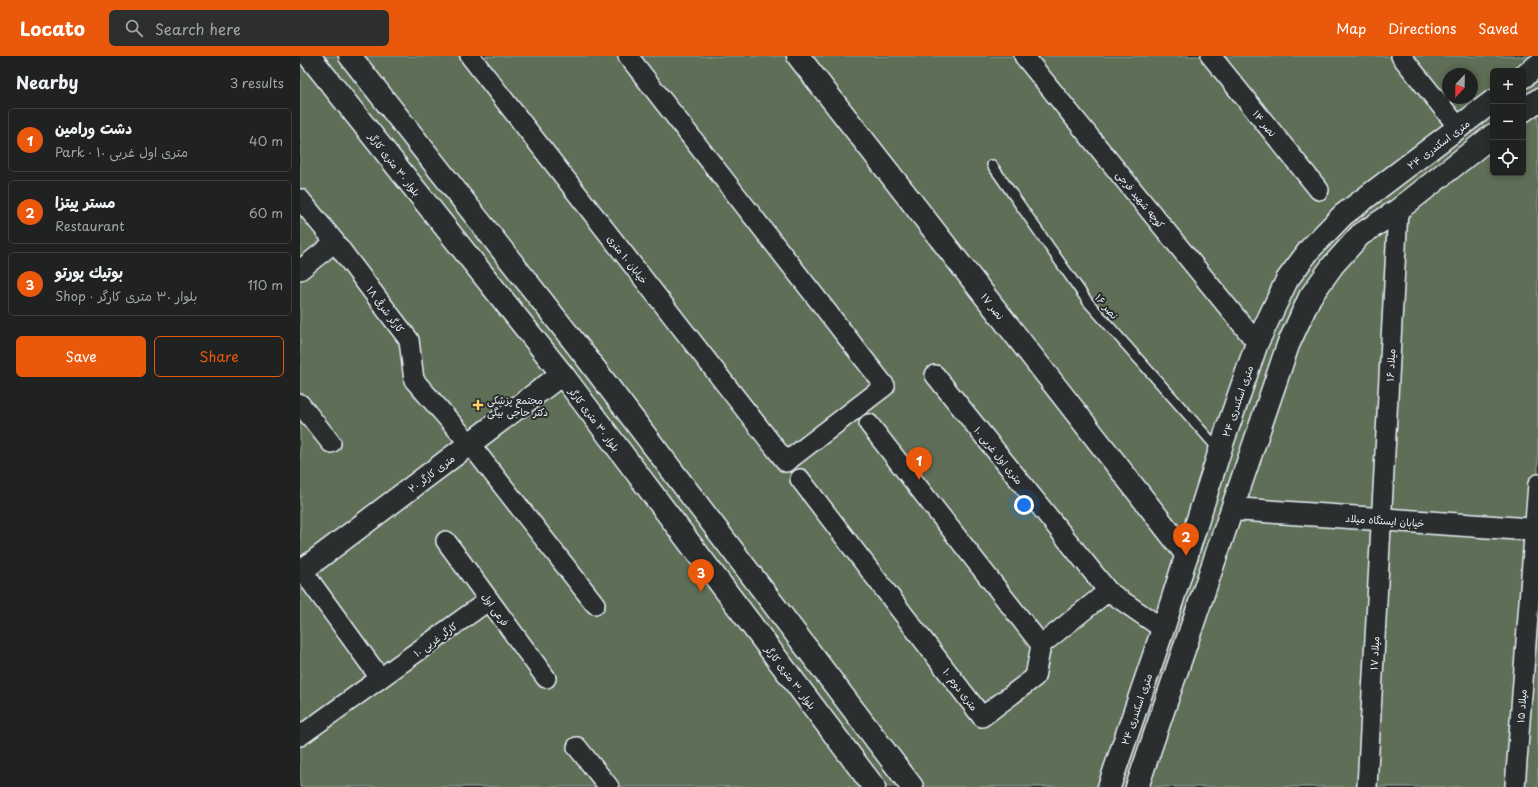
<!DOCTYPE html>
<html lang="en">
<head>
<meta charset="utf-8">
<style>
  :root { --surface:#202222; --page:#2d2f2f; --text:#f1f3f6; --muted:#a2a4a5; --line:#3d3f40; --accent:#ea580c }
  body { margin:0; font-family:"Playpen Sans","Playpen Sans Arabic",sans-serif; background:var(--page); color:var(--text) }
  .controls { position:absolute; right:12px; top:12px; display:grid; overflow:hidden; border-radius:6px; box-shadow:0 2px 6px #0003 }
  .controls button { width:36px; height:36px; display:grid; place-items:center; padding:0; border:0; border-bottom:1px solid var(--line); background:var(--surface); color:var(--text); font:20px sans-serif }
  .compass { position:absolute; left:1142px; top:12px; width:36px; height:36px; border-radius:50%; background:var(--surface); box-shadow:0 2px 6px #0003; rotate:202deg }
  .you { position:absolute; left:724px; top:449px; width:14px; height:14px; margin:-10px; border:3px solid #fff; border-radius:50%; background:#1a73e8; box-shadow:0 0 0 6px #1a73e833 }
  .badge { display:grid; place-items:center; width:26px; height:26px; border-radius:50%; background:var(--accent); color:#fff; font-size:13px; font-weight:700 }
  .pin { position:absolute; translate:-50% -33px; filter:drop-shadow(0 1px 2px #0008) }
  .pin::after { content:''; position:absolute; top:21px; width:14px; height:12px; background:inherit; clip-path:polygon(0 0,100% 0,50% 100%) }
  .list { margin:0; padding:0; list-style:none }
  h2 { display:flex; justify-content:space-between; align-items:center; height:52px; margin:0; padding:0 16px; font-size:17px }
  h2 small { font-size:13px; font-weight:400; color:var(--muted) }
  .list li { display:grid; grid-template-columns:26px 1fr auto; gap:12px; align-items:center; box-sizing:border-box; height:64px; margin:0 8px 8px; padding:0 8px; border:1px solid var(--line); border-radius:6px }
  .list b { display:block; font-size:15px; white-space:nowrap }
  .list p { margin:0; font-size:13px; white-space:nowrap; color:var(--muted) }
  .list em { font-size:13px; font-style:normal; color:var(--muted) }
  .actions { display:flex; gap:8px; padding:12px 16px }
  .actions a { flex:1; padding:9px 0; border:1px solid var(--accent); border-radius:6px; text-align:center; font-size:14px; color:var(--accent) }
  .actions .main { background:var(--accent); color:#fff }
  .icon { flex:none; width:22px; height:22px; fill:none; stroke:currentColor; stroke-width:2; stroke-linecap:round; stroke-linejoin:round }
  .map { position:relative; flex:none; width:1238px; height:731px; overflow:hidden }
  header { display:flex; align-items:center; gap:24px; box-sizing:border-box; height:56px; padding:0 20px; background:var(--accent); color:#fff }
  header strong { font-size:19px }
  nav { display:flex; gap:22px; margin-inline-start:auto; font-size:14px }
  .search { width:280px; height:36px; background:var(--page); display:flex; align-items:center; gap:10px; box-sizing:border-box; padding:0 14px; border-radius:6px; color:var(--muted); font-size:15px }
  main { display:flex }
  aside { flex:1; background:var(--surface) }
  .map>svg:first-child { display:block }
  .green { fill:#5e6e57; stroke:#a3b0a8; fill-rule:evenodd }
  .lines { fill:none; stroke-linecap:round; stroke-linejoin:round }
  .service-casing { stroke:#e8f1f8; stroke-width:12 }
  .minor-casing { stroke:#e8f1f8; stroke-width:22 }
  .tertiary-casing { stroke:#e8f1f8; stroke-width:25 }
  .secondary-casing { stroke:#e8f1f8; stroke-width:25 }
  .service { stroke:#2a2d2e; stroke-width:9 }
  .minor { stroke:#2a2d2e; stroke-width:19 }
  .tertiary { stroke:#2a2d2e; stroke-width:22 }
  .secondary { stroke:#2a2d2e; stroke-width:22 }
  .poi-dot { fill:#ffd166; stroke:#2a2d2e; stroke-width:1.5 }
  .labels { text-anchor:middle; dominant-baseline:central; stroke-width:4; stroke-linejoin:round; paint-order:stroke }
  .street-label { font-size:10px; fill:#e8f1f8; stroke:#2a2d2e }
  .poi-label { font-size:10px; fill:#e8f1f8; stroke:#2a2d2e; text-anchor:start }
</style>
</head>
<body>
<header>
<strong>Locato</strong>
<div class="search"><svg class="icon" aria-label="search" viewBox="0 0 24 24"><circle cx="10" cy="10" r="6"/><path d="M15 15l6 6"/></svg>Search here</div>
<nav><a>Map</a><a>Directions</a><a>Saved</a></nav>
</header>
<main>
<aside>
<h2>Nearby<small>3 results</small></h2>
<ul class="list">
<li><span class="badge">1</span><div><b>دشت ورامین</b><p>Park · ۱۰ متری اول غربی</p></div><em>40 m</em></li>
<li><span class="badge">2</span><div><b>مستر پیتزا</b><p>Restaurant</p></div><em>60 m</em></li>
<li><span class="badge">3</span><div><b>بوتيك پورتو</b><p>Shop · بلوار ۳۰ متری کارگر</p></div><em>110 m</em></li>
</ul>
<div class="actions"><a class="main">Save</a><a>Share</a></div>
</aside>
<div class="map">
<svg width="1238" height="731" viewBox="0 0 1238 731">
  <rect width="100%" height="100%" fill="#2a2d2e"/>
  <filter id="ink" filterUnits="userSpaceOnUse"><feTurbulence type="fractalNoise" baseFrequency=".025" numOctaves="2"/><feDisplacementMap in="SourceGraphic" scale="8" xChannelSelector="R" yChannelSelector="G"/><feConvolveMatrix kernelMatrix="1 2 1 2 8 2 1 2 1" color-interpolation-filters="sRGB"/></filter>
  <g filter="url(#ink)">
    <!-- green -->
    <path class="green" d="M0,0h1238v731h-1238zM1193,15h30v102h-30zM1148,18h24v24h-24z"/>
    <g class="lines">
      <defs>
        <path id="service" d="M692,109l96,137 131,148"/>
        <g id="minor">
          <path d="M170,0l316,406 99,-76 -257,-330"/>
          <path d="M724,0l233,287"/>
          <path d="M911,0l108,134"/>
          <path d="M1101,0l58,72"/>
          <path d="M0,143l35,43 74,98 5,40 56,64 125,160"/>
          <path d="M0,214l35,-28"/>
          <path d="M635,319l173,216"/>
          <path d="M0,348l31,39"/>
          <path d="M569,368l172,221"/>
          <path d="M500,423l182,238 53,-40 6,-32 67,-54 55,38"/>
          <path d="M146,485l100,137"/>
          <path d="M2,514l78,108"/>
          <path d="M0,680l189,-136"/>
          <path d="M277,691l32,40"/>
          <path d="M1067,731l31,-577"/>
          <path d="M1215,731l23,-303"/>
        </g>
        <g id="tertiary">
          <path d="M498,0l389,499"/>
          <path d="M933,453l305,21"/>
          <path d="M0,516l262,-198"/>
        </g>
        <g id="secondary">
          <path d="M9,0l253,318 312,413"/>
          <path d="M50,0l236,301 326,430"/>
          <path d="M1223,21l15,-12"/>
          <path d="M1223,55l15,-11"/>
          <path d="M809,731l54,-158 59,-185 35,-101 30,-63 23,-31 33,-34 150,-114"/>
          <path d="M837,731l151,-442 22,-48 23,-32 27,-30 38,-25 95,-75"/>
        </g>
      </defs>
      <!-- service casing -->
      <use href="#service" class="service-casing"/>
      <!-- minor casing -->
      <use href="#minor" class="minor-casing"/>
      <!-- tertiary casing -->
      <use href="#tertiary" class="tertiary-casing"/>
      <!-- secondary casing -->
      <use href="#secondary" class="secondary-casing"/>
      <!-- service -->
      <use href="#service" class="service"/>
      <!-- minor -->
      <use href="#minor" class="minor"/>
      <!-- tertiary -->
      <use href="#tertiary" class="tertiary"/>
      <!-- secondary -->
      <use href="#secondary" class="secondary"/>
    </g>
  </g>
  <!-- markers -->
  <path class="poi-dot" d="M176 343h4v4h4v4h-4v4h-4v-4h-4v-4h4z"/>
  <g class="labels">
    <!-- street labels -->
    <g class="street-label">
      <text transform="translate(965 67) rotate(51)">نصر ۱۴</text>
      <text transform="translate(1138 88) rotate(-37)">۲۴ متری اسکندری</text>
      <text transform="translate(95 108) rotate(52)">بلوار ۳۰ متری کارگر</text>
      <text transform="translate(841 143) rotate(51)">کوچه شهید فرجی</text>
      <text transform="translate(328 203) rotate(52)">خیابان ۱۰ متری</text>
      <text transform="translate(693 250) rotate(52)">نصر ۱۷</text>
      <text transform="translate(807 250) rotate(49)">نصر ۱۶</text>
      <text transform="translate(86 253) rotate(53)">کارگر شرقی ۱۸</text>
      <text transform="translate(1090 309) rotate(-87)">میلاد ۱۶</text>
      <text transform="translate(937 345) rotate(-71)">۲۴ متری اسکندری</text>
      <text transform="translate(295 363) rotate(53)">بلوار ۳۰ متری کارگر</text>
      <text transform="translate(699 399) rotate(51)">۱۰ متری اول غربی</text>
      <text transform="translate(131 417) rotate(-37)">۲۰ متری کارگر</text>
      <text transform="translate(1085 464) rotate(4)">خیابان ایستگاه میلاد</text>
      <text transform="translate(196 553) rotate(54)">فرعی اول</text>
      <text transform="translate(135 583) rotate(-36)">کارگر غربی ۱۰</text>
      <text transform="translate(1074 597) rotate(-87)">میلاد ۱۷</text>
      <text transform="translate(491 621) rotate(53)">بلوار ۳۰ متری کارگر</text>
      <text transform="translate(661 633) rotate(53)">۱۰ متری دوم</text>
      <text transform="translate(1221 650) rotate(-86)">میلاد ۱۵</text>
      <text transform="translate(836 653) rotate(-71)">۲۴ متری اسکندری</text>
    </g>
    <!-- poi labels -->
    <g class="poi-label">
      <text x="187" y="343">مجتمع پزشکی<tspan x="187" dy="12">دکتر حاجی بیگی</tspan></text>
    </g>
  </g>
</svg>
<div class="controls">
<button>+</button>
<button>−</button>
<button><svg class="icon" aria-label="locate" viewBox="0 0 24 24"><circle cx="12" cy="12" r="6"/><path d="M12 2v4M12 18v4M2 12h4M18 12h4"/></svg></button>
</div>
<svg class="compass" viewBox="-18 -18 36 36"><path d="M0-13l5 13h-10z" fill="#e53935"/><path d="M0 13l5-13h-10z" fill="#a2a4a5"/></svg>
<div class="you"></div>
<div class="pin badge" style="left:619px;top:424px">1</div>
<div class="pin badge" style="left:886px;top:500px">2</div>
<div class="pin badge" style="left:401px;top:536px">3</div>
</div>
</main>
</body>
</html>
